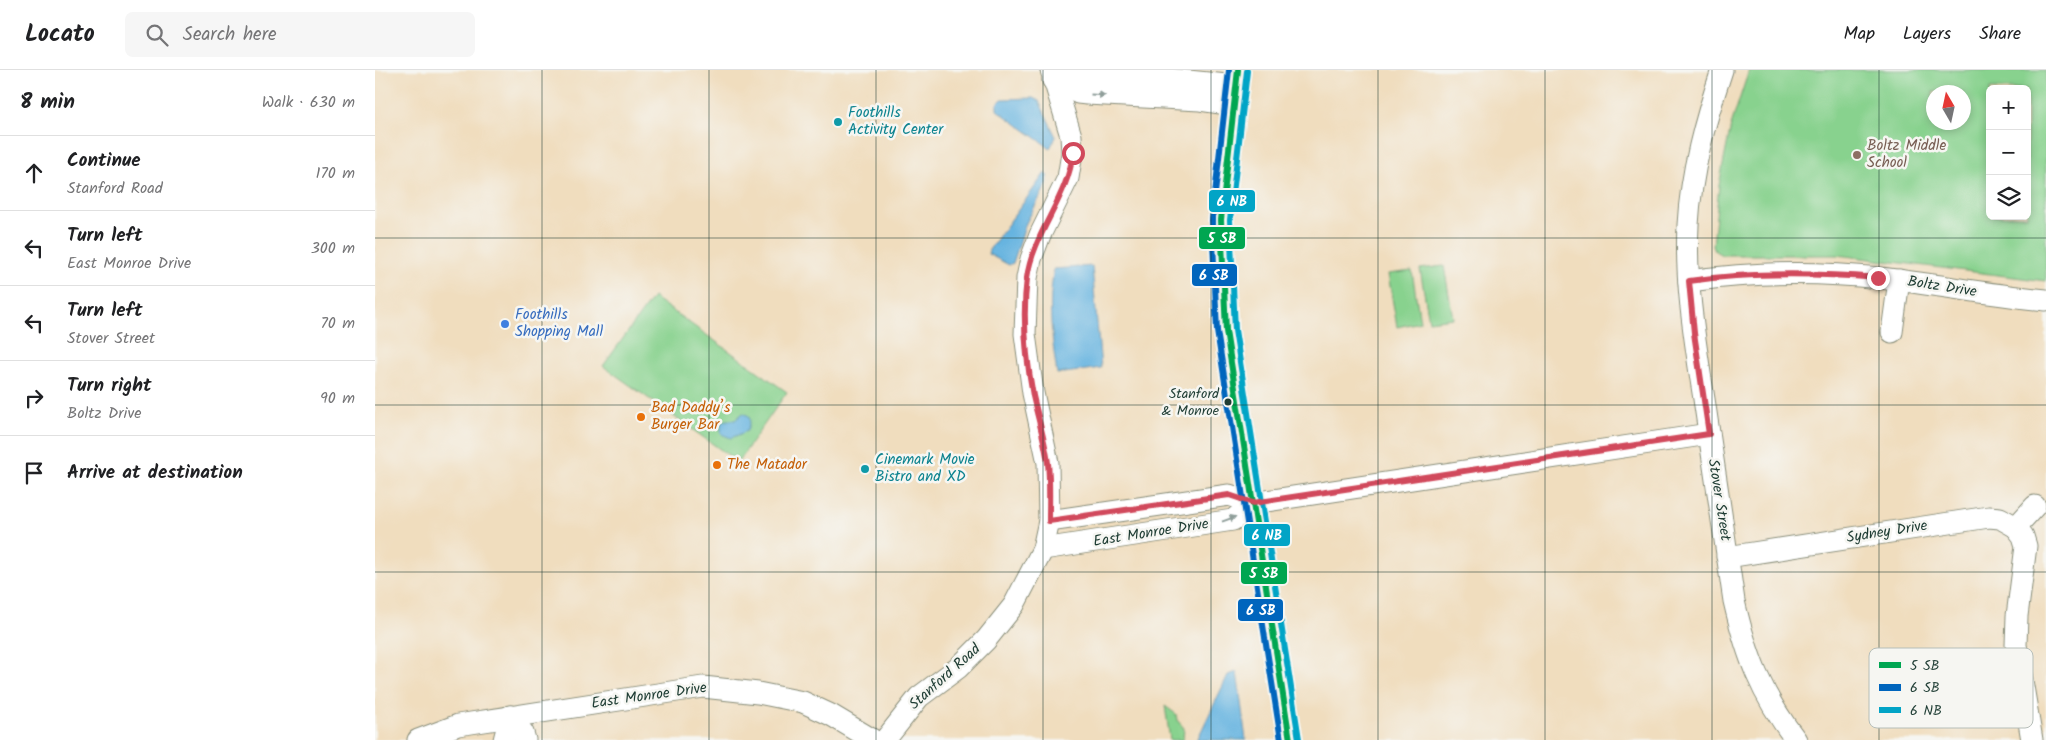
<!DOCTYPE html>
<html lang="en">
<head>
<meta charset="utf-8">
<style>
  :root { --surface:#fff; --page:#f6f6f6; --text:#202124; --muted:#757577; --line:#e0e0e0 }
  body { margin:0; font-family:Kalam,sans-serif; background:var(--page); color:var(--text) }
  .controls { position:absolute; right:15px; top:15px; display:grid; overflow:hidden; border-radius:8px; box-shadow:0 2px 8px #0003 }
  .controls button { width:45px; height:45px; display:grid; place-items:center; padding:0; border:0; border-bottom:1px solid var(--line); background:var(--surface); color:var(--text); font:25px sans-serif }
  .compass { position:absolute; left:1551px; top:15px; width:45px; height:45px; border-radius:50%; background:var(--surface); box-shadow:0 2px 8px #0003; rotate:351deg }
  .stop { position:absolute; width:15px; height:15px; margin:-11px; border:4px solid #d1495b; border-radius:50%; background:#fff }
  .stop.end { background:#d1495b; border-color:#fff; box-shadow:0 1px 5px #0008 }
  .list { margin:0; padding:0; list-style:none }
  h2 { display:flex; justify-content:space-between; align-items:center; height:65px; margin:0; padding:0 20px; font-size:21px }
  h2 small { font-size:16px; font-weight:400; color:var(--muted) }
  .list li { display:grid; grid-template-columns:32px 1fr auto; gap:15px; align-items:center; box-sizing:border-box; height:75px; padding:0 20px; border-top:1px solid var(--line) }
  .list b { display:block; font-size:19px; white-space:nowrap }
  .list p { margin:0; font-size:16px; white-space:nowrap; color:var(--muted) }
  .list em { font-size:16px; font-style:normal; color:var(--muted) }
  .icon { flex:none; width:28px; height:28px; fill:none; stroke:currentColor; stroke-width:2; stroke-linecap:round; stroke-linejoin:round }
  .map { position:relative; flex:none; width:1671px; height:670px; overflow:hidden }
  header { display:flex; align-items:center; gap:30px; box-sizing:border-box; height:70px; padding:0 25px; background:var(--surface); border-bottom:1px solid var(--line) }
  header strong { font-size:24px }
  nav { display:flex; gap:28px; margin-inline-start:auto; font-size:18px }
  .search { width:350px; height:45px; background:var(--page); display:flex; align-items:center; gap:12px; box-sizing:border-box; padding:0 18px; border-radius:8px; color:var(--muted); font-size:19px }
  main { display:flex }
  aside { flex:1; background:var(--surface) }
  .map>svg:first-child { display:block }
  .green { fill:#88d28e; stroke:#548861; fill-rule:evenodd }
  .water { fill:#66b4e0; stroke:#42788a }
  .lines { fill:none; stroke-linecap:round; stroke-linejoin:round }
  .minor-casing { stroke:#888d79; stroke-width:23 }
  .minor { stroke:#fff; stroke-width:21 }
  .bus-1-casing { stroke:#f6f6f2; stroke-width:10 }
  .bus-2-casing { stroke:#f6f6f2; stroke-width:10 }
  .bus-3-casing { stroke:#f6f6f2; stroke-width:10 }
  .bus-1 { stroke:#00a651; stroke-width:6 }
  .bus-2 { stroke:#0065bd; stroke-width:6 }
  .bus-3 { stroke:#02a4c6; stroke-width:6 }
  .oneway { fill:#8f9e9a }
  .route { stroke:#d1495b; stroke-width:6 }
  .grid { fill:none; stroke:#1f3d34; stroke-width:1; stroke-opacity:0.55 }
  .culture-dot { fill:#0f9aa8; stroke:#f6f6f2; stroke-width:2 }
  .education-dot { fill:#8d6e63; stroke:#f6f6f2; stroke-width:2 }
  .shop-dot { fill:#3f7fe0; stroke:#f6f6f2; stroke-width:2 }
  .bus-dot { fill:#1f3d34; stroke:#f6f6f2; stroke-width:2 }
  .food-dot { fill:#e8710a; stroke:#f6f6f2; stroke-width:2 }
  .labels { text-anchor:middle; dominant-baseline:central; stroke-width:5; stroke-linejoin:round; paint-order:stroke }
  .bus-label { font-size:14px; fill:#1f3d34; stroke:#f6f6f2; text-anchor:end }
  .culture-label { font-size:15px; fill:#0d838f; stroke:#f6f6f2; text-anchor:start }
  .education-label { font-size:15px; fill:#785e54; stroke:#f6f6f2; text-anchor:start }
  .street-label { font-size:15px; fill:#1f3d34; stroke:#f6f6f2 }
  .shop-label { font-size:15px; fill:#366cbe; stroke:#f6f6f2; text-anchor:start }
  .food-label { font-size:15px; fill:#c56008; stroke:#f6f6f2; text-anchor:start }
  .key { fill:#f6f6f2; stroke:#b6beb9; stroke-width:1 }
  .key-label { font-size:14px; fill:#1f3d34 }
  .line-badge { stroke:#f6f6f2; stroke-width:2 }
  .badge-label { font-size:14px; text-anchor:middle; font-weight:bold; fill:#fff }
</style>
</head>
<body>
<header>
<strong>Locato</strong>
<div class="search"><svg class="icon" aria-label="search" viewBox="0 0 24 24"><circle cx="10" cy="10" r="6"/><path d="M15 15l6 6"/></svg>Search here</div>
<nav><a>Map</a><a>Layers</a><a>Share</a></nav>
</header>
<main>
<aside>
<h2>8 min<small>Walk · 630 m</small></h2>
<ul class="list">
<li><svg class="icon" aria-label="ahead" viewBox="0 0 24 24"><path d="M12 20V5M6 11l6-6 6 6"/></svg><div><b>Continue</b><p>Stanford Road</p></div><em>170 m</em></li>
<li><svg class="icon" aria-label="left" viewBox="0 0 24 24"><path d="M17 20v-9H6M10 6l-5 5 5 5"/></svg><div><b>Turn left</b><p>East Monroe Drive</p></div><em>300 m</em></li>
<li><svg class="icon" aria-label="left" viewBox="0 0 24 24"><path d="M17 20v-9H6M10 6l-5 5 5 5"/></svg><div><b>Turn left</b><p>Stover Street</p></div><em>70 m</em></li>
<li><svg class="icon" aria-label="right" viewBox="0 0 24 24"><path d="M7 20v-9h11M14 6l5 5-5 5"/></svg><div><b>Turn right</b><p>Boltz Drive</p></div><em>90 m</em></li>
<li><svg class="icon" aria-label="arrive" viewBox="0 0 24 24"><path d="M6 21V4h12l-3 4 3 4H6"/></svg><div><b>Arrive at destination</b></div></li>
</ul>
</aside>
<div class="map">
<svg width="1671" height="670" viewBox="0 0 1671 670">
  <rect width="100%" height="100%" fill="#f6f6f2"/>
  <filter id="ink" filterUnits="userSpaceOnUse"><feTurbulence type="fractalNoise" baseFrequency=".02" numOctaves="2"/><feDisplacementMap in="SourceGraphic" scale="10" xChannelSelector="R" yChannelSelector="G"/><feConvolveMatrix kernelMatrix="1 2 1 2 8 2 1 2 1" color-interpolation-filters="sRGB"/></filter>
  <filter id="wash" filterUnits="userSpaceOnUse"><feTurbulence type="fractalNoise" baseFrequency=".0096" numOctaves="4" result="noise"/><feDisplacementMap in="SourceGraphic" scale="20" xChannelSelector="R" yChannelSelector="G"/><feGaussianBlur stdDeviation="1.12" result="paint"/><feColorMatrix in="noise" values="0 0 0 0 0 0 0 0 0 0 0 0 0 0 0 0 0 1.4 0 .05"/><feComposite in="paint" operator="in"/></filter>
  <g filter="url(#wash)">
    <rect width="100%" height="100%" fill="#f0ddbe"/>
    <!-- green -->
    <g class="green">
      <path d="M1374,0h297v211l-209,-26h-115l-7,-4 -2,-5 6,-61 12,-60zM1615,19h37v127h-37zM1558,22h30v30h-30z"/>
      <path d="M1069,196l9,52 -24,3 -9,-52z"/>
      <path d="M1037,201l8,51 -23,5 -9,-53z"/>
      <path d="M278,227l134,95 -49,70 -135,-96z"/>
      <path d="M790,636l11,8 1,6 7,8 -1,12h-13z"/>
    </g>
    <!-- water -->
    <g class="water">
      <path d="M658,28l6,3 17,36 -6,11 -53,-38v-6l5,-5z"/>
      <path d="M670,103l3,3 -1,8 -21,39 -13,40 -4,2 -21,-11 1,-4z"/>
      <path d="M717,196l9,102 -44,6c-5,-35 -10,-69 -3,-105z"/>
      <path d="M368,343l6,3 1,5 -3,10 -16,7 -10,-4v-11l6,-3h8z"/>
      <path d="M862,602l9,68h-49l31,-65z"/>
    </g>
  </g>
  <g filter="url(#ink)">
    <g class="lines">
      <defs>
        <g id="minor">
          <path d="M863,0l-17,150 5,111 64,409"/>
          <path d="M1347,0c-17,51 -31,101 -34,155 -3,58 7,116 16,174 10,67 20,135 30,202 13,56 27,93 62,139"/>
          <path d="M678,10l25,13 9,1 113,6 34,5"/>
          <path d="M678,10c59,-10 123,0 183,6"/>
          <path d="M1314,211c63,-9 127,-10 191,-3 55,6 110,17 166,22"/>
          <path d="M1517,262l7,-52"/>
          <path d="M674,451l180,-26 24,8 456,-69"/>
          <path d="M1641,457l7,9 3,10 -9,70 -1,29 16,95"/>
          <path d="M668,479l190,-29 20,-17"/>
          <path d="M1352,487l262,-40 11,1 16,9 19,-21"/>
          <path d="M135,646l13,17 2,7"/>
          <path d="M43,670l40,-15 245,-38 55,6 45,9 28,13 42,25"/>
          <path d="M129,670l6,-24"/>
          <path d="M510,670l34,-43 39,-29 28,-28 28,-35 29,-56 6,-28 -1,-58 -15,-70 -8,-59 2,-56 4,-19 9,-24 28,-57 4,-25 -1,-17 -20,-66"/>
        </g>
      </defs>
      <!-- minor casing -->
      <use href="#minor" class="minor-casing"/>
      <!-- minor -->
      <use href="#minor" class="minor"/>
      <defs>
        <path id="bus-1" d="M863,0l-17,150 5,111 64,409"/>
        <path id="bus-2" d="M854,0l-17,150 5,111 64,409"/>
        <path id="bus-3" d="M872,1l-17,149 5,110 64,409"/>
      </defs>
      <!-- bus-1 casing -->
      <use href="#bus-1" class="bus-1-casing"/>
      <!-- bus-2 casing -->
      <use href="#bus-2" class="bus-2-casing"/>
      <!-- bus-3 casing -->
      <use href="#bus-3" class="bus-3-casing"/>
      <!-- bus-1 -->
      <use href="#bus-1" class="bus-1"/>
      <!-- bus-2 -->
      <use href="#bus-2" class="bus-2"/>
      <!-- bus-3 -->
      <use href="#bus-3" class="bus-3"/>
    </g>
    <!-- one-way arrows -->
    <defs><path id="oneway-solid" d="M-6-.8H1V-3.2L6.5 0L1 3.2V.8H-6Z" transform="scale(1.25)"/></defs>
    <g class="oneway">
      <use href="#oneway-solid" transform="translate(723 25) rotate(3)"/>
      <use href="#oneway-solid" transform="translate(854 449) rotate(-20)"/>
    </g>
  </g>
  <g class="lines" filter="url(#ink)">
    <!-- route -->
    <path class="route" d="M698,83c-5,45 -40,80 -46,125 -5,39 -1,80 6,118 5,22 12,45 15,67 2,19 1,39 1,58l180,-26 24,8 456,-69 -15,-101 -5,-52c63,-9 126,-8 189,-3"/>
  </g>
  <!-- grid -->
  <path class="grid" d="M167,0v670M334,0v670M501,0v670M668,0v670M836,0v670M1003,0v670M1170,0v670M1337,0v670M1504,0v670M0,168h1671M0,335h1671M0,502h1671"/>
  <!-- markers -->
  <g class="culture-dot">
    <circle cx="463" cy="52" r="5"/>
    <circle cx="490" cy="399" r="5"/>
  </g>
  <circle class="education-dot" cx="1482" cy="85" r="5"/>
  <circle class="shop-dot" cx="130" cy="254" r="5"/>
  <circle class="bus-dot" cx="853" cy="332" r="4.5"/>
  <g class="food-dot">
    <circle cx="266" cy="347" r="5"/>
    <circle cx="342" cy="395" r="5"/>
  </g>
  <g class="labels">
    <!-- bus labels -->
    <g class="bus-label">
      <text x="844" y="324">Stanford<tspan x="844" dy="17">&amp; Monroe</tspan></text>
    </g>
    <!-- culture labels -->
    <g class="culture-label">
      <text x="473" y="43">Foothills<tspan x="473" dy="17">Activity Center</tspan></text>
      <text x="500" y="390">Cinemark Movie<tspan x="500" dy="17">Bistro and XD</tspan></text>
    </g>
    <!-- education labels -->
    <g class="education-label">
      <text x="1492" y="76">Boltz Middle<tspan x="1492" dy="17">School</tspan></text>
    </g>
    <!-- street labels -->
    <g class="street-label">
      <text transform="translate(1567 217) rotate(9)">Boltz Drive</text>
      <text transform="translate(1344 430) rotate(81)">Stover Street</text>
      <text transform="translate(1512 462) rotate(-9)">Sydney Drive</text>
      <text transform="translate(776 463) rotate(-9)">East Monroe Drive</text>
      <text transform="translate(570 607) rotate(-42)">Stanford Road</text>
      <text transform="translate(274 626) rotate(-8)">East Monroe Drive</text>
    </g>
    <!-- shop labels -->
    <g class="shop-label">
      <text x="140" y="245">Foothills<tspan x="140" dy="17">Shopping Mall</tspan></text>
    </g>
    <!-- food labels -->
    <g class="food-label">
      <text x="276" y="338">Bad Daddy’s<tspan x="276" dy="17">Burger Bar</tspan></text>
      <text x="352" y="395">The Matador</text>
    </g>
  </g>
  <!-- legend -->
  <rect x="1494" y="578" width="164" height="80" rx="8" class="key"/>
  <rect x="1504" y="592" width="22" height="6" fill="#00a651"/>
  <rect x="1504" y="614" width="22" height="7" fill="#0065bd"/>
  <rect x="1504" y="637" width="22" height="6" fill="#02a4c6"/>
  <g class="key-label">
    <text x="1535" y="600">5 SB</text>
    <text x="1535" y="622">6 SB</text>
    <text x="1535" y="645">6 NB</text>
  </g>
  <g class="line-badge">
    <rect x="833" y="119" width="48" height="24" rx="5" fill="#02a4c6"/>
    <rect x="823" y="156" width="48" height="24" rx="5" fill="#00a651"/>
    <rect x="816" y="193" width="47" height="24" rx="5" fill="#0065bd"/>
    <rect x="868" y="453" width="48" height="24" rx="5" fill="#02a4c6"/>
    <rect x="865" y="491" width="48" height="24" rx="5" fill="#00a651"/>
    <rect x="862" y="528" width="47" height="24" rx="5" fill="#0065bd"/>
  </g>
  <g class="badge-label">
    <text x="857" y="136">6 NB</text>
    <text x="847" y="173">5 SB</text>
    <text x="839" y="210">6 SB</text>
    <text x="892" y="470">6 NB</text>
    <text x="889" y="508">5 SB</text>
    <text x="886" y="545">6 SB</text>
  </g>
</svg>
<div class="controls">
<button>+</button>
<button>−</button>
<button><svg class="icon" aria-label="layers" viewBox="0 0 24 24"><path d="M12 4l9 5-9 5-9-5zM3 14l9 5 9-5"/></svg></button>
</div>
<svg class="compass" viewBox="-18 -18 36 36"><path d="M0-13l5 13h-10z" fill="#e53935"/><path d="M0 13l5-13h-10z" fill="#757577"/></svg>
<div class="stop" style="left:698px;top:83px"></div>
<div class="stop end" style="left:1503px;top:208px"></div>
</div>
</main>
</body>
</html>
